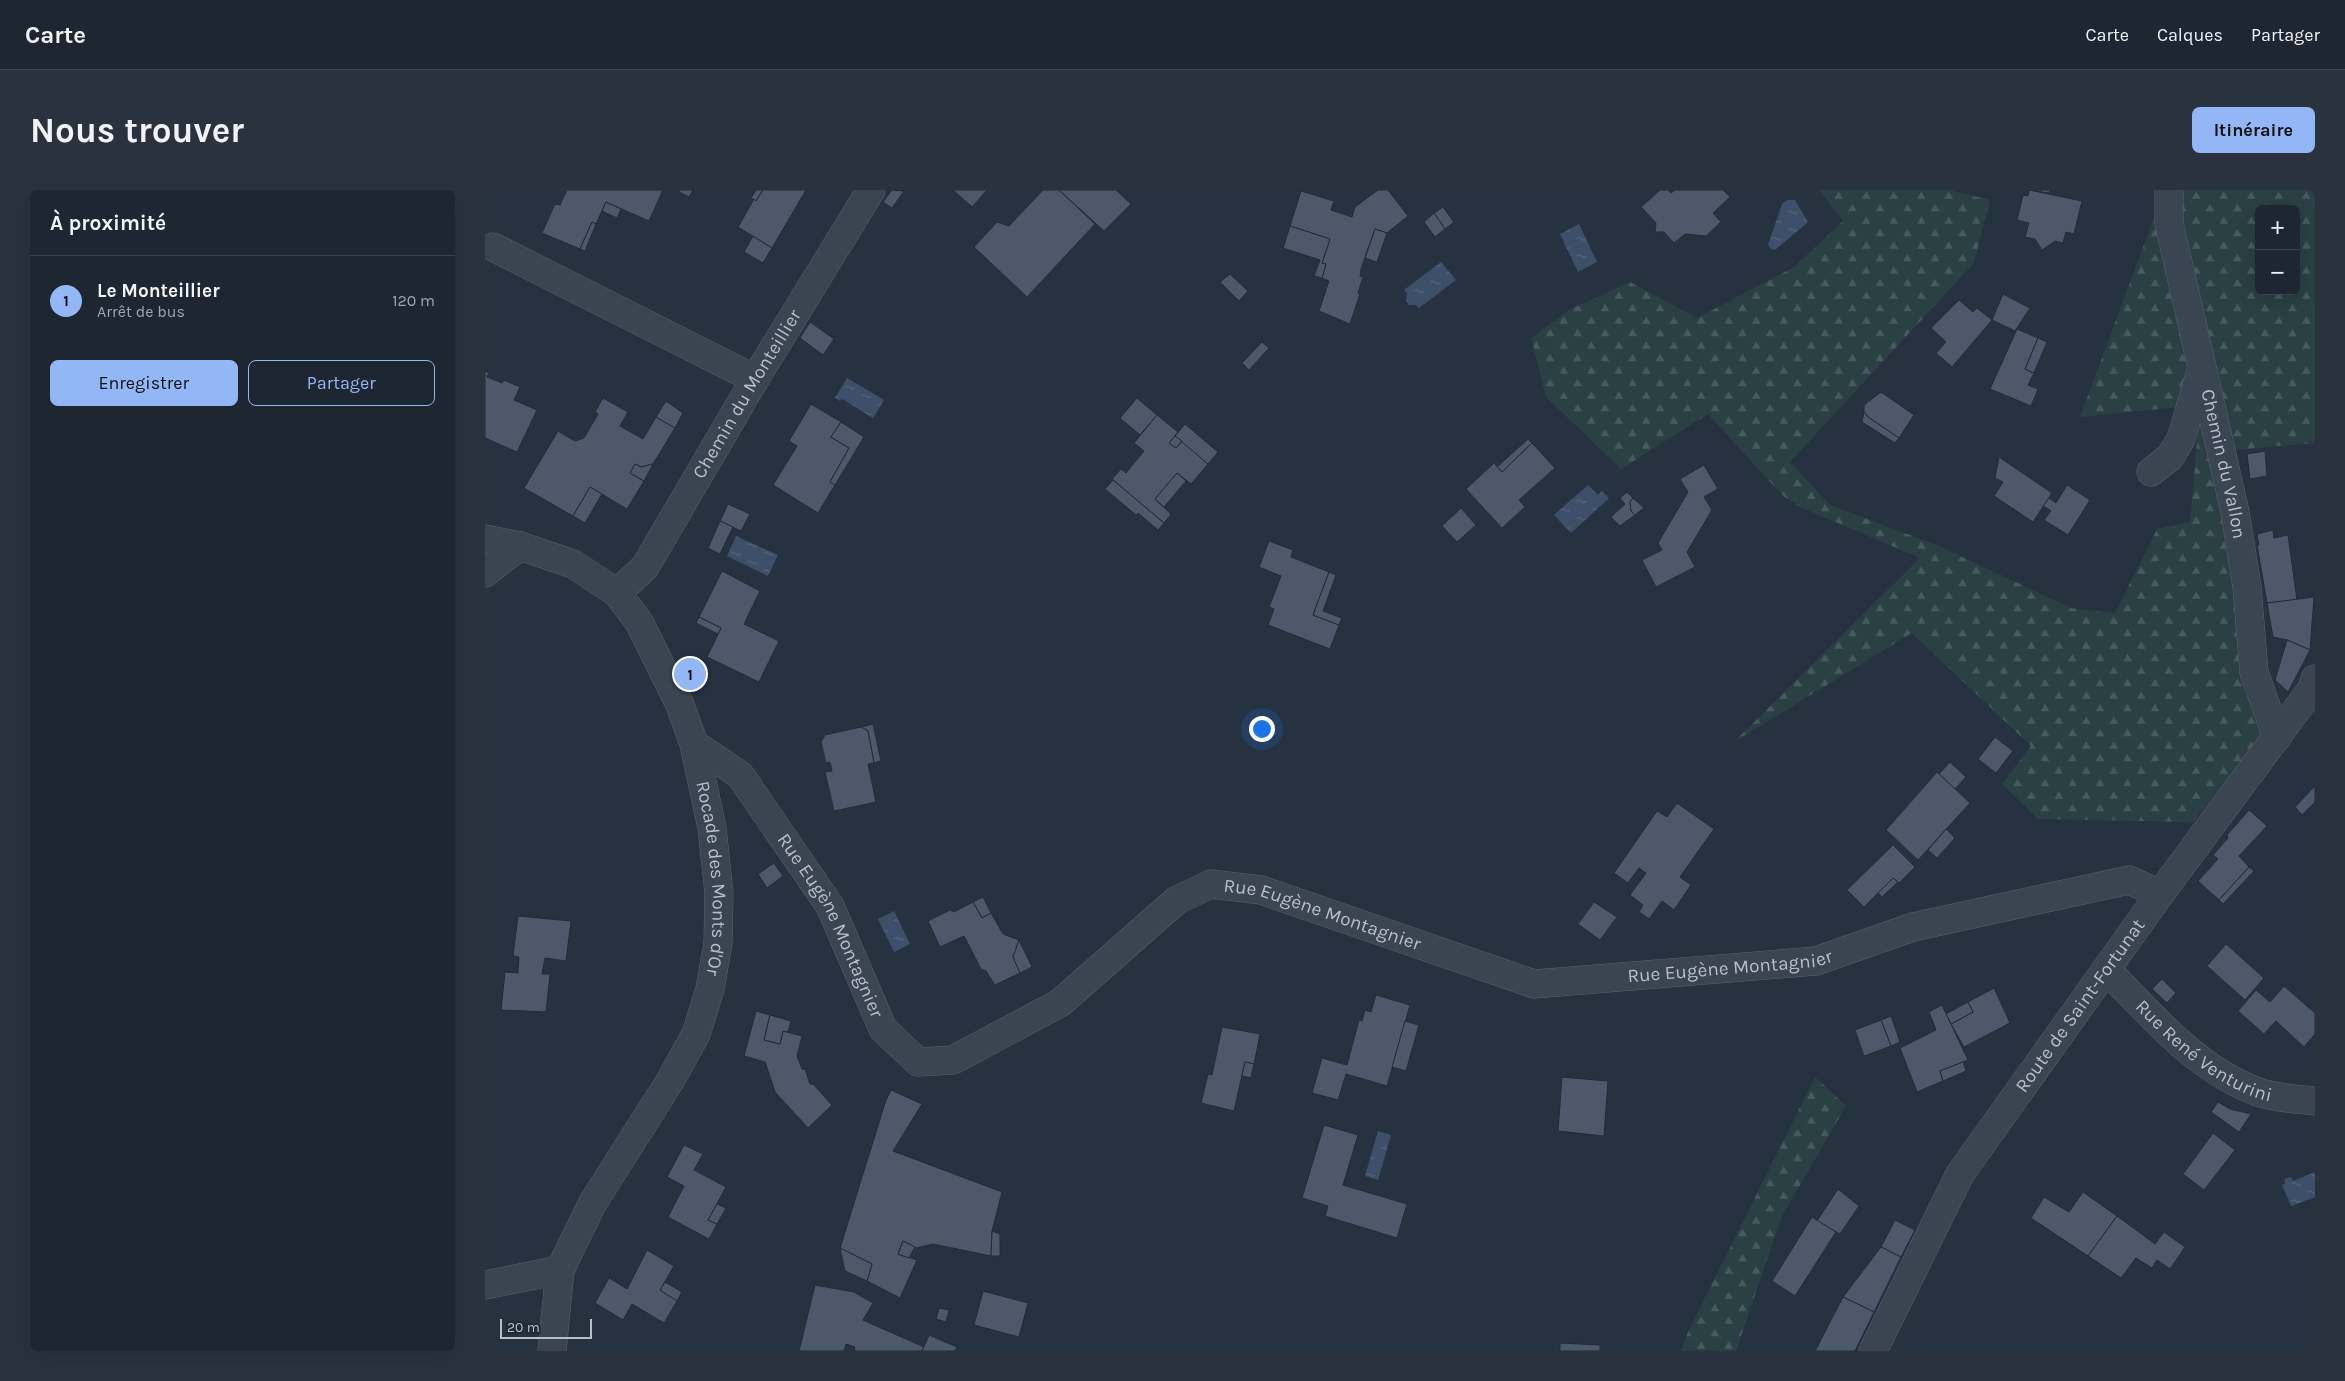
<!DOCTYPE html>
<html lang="fr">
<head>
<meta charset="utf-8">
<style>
  :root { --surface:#1d2631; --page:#2a323d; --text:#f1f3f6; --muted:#a0a5ab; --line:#3b434d; --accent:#93b7f5 }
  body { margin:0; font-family:Karla,sans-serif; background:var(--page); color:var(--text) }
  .controls { position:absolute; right:15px; top:15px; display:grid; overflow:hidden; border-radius:8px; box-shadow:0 5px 20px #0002 }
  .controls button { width:45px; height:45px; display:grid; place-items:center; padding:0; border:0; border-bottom:1px solid var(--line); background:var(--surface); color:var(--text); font:25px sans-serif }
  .scale { position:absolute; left:15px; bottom:12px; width:92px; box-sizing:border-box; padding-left:5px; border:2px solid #b8bfcb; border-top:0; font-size:14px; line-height:18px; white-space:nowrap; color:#b8bfcb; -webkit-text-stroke:4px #202936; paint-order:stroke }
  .you { position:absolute; left:776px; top:538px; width:18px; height:18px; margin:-12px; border:4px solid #fff; border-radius:50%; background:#1a73e8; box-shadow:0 0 0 8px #1a73e833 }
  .badge { display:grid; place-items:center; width:32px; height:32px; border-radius:50%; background:var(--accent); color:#111; font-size:16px; font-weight:700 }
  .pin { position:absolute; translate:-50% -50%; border:2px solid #fff; box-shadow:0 1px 5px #0006 }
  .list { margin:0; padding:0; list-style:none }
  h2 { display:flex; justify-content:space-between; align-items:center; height:65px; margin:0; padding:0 20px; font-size:21px }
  h2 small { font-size:16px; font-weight:400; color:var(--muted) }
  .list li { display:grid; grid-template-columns:32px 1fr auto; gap:15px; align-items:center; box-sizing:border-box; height:90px; padding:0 20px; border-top:1px solid var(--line) }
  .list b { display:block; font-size:19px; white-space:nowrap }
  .list p { margin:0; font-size:16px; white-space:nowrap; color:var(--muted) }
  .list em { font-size:16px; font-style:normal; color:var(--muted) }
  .actions { display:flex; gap:10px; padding:15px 20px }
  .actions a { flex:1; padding:11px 0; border:1px solid var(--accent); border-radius:8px; text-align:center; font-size:18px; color:var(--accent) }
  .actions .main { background:var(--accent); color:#111 }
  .map { position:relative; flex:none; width:1830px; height:1161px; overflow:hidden; border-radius:8px }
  header { display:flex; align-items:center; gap:30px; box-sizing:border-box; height:70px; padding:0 25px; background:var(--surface); border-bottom:1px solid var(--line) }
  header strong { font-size:24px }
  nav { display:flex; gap:28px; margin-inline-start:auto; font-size:18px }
  .intro { display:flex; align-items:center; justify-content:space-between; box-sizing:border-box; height:120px; padding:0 30px }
  h1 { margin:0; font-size:35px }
  .button { padding:12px 22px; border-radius:8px; background:var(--accent); color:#111; font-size:18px; font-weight:700 }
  main { display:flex; gap:30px; padding:0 30px }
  aside { flex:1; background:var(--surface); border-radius:8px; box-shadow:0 5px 20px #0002 }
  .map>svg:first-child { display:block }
  .forest { fill:url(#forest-firs); fill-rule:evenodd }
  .water { fill:url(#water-ripples) }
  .building { fill:#4d596a; stroke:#222b38 }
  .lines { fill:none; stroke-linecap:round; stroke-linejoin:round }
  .minor-casing { stroke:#59626e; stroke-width:29 }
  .minor { stroke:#3b4451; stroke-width:28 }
  .labels { text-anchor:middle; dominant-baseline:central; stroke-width:4; stroke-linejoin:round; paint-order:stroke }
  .street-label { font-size:19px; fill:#b8bfcb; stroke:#202936 }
</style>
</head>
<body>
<header>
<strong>Carte</strong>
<nav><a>Carte</a><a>Calques</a><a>Partager</a></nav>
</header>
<div class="intro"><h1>Nous trouver</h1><a class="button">Itinéraire</a></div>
<main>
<aside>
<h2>À proximité<small></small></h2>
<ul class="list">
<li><span class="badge">1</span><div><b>Le Monteillier</b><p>Arrêt de bus</p></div><em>120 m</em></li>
</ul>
<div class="actions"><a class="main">Enregistrer</a><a>Partager</a></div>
</aside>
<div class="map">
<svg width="1830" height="1161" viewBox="0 0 1830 1161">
  <defs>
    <pattern id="forest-firs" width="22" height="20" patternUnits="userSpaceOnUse" patternTransform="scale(1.25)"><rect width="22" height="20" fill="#2a4043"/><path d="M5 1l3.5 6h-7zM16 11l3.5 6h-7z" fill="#475a5d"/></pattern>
    <pattern id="water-ripples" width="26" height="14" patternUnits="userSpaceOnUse" patternTransform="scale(1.25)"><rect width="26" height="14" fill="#3e4f69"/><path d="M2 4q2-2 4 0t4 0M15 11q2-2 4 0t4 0" fill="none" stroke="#58677d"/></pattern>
  </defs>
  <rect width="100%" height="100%" fill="#273241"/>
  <!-- forest -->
  <g class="forest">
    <path d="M1334,0h130l41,10 -16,63 -184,199 40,43 109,41 132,62 44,5 42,-84 33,-7 10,-116 66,326 -73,90 -155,-3 -36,-35 29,-38 -119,-113 -178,109 186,-184 -120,-51 -18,-12 -74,-81 -87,55 -75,-72 -15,-59 38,-28 61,-28 67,36 97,-51 49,-46z"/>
    <path d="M1694,0h136v253l-81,7 -56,-255zM1774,19h37v82h-37z"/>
    <path d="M1670,25l38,152 -13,40 -100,10z"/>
    <path d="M1330,887l31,29 -64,110 -46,135h-55l8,-21z"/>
  </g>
  <!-- water -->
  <g class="water">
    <path d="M1302,10h8l13,22 -33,28 -4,-1 -3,-4 14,-41z"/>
    <path d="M1094,34l18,38 -19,10 -18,-38z"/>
    <path d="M956,72l15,18 -37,28 -3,-3h-7l-3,-4 1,-8 -3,-3z"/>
    <path d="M362,188l37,22 -11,18 -31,-19 -2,2 -5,-3z"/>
    <path d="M1103,295l10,10 4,-4 7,7 -38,35 -17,-18z"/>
    <path d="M251,346l42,19 -10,21 -41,-20z"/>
    <path d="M409,721l16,33 -16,8 -16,-33z"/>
    <path d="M893,941l13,4 -13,45 -13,-4z"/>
    <path d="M1830,982v25l-24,9 -9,-21 3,-1 -1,-5 7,-2 2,4z"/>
  </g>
  <!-- building -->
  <g class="building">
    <path d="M82,0h96l-14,31 -43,-19 -10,22 -4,-2 -12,27 -38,-16 13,-29 5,1z"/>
    <path d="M195,0h13l-4,7 -10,-5z"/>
    <path d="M271,0h7l-7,11 -5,-3z"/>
    <path d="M278,0h43l-34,58 -34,-21 16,-28 2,2z"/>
    <path d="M407,0l12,1 -12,17 -9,-6z"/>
    <path d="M468,0h34l-15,17z"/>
    <path d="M558,0h16l36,34 -68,73 -53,-50 23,-25 12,4z"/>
    <path d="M574,0h57l15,14 -27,27z"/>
    <path d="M893,0h10l20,26 -21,17 -12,-4 -14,40 -1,7 3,1 -5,16 2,1 -10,30 -31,-13 10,-30 -7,-3 4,-14 -4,-1 8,-24 -40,-13 11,-35 33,10 -3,9 21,7 3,-10z"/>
    <path d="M1175,0h8l3,3 4,-3h48l7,7 -17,16 8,9 -15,14 -21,-2 -11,9 -10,-11h-9l1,-9 -15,-16z"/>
    <path d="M1544,0l53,11 -8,33 -8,-2 -3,11 -8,-2 -13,9 -7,-11 -10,-2 4,-14 -12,-3 6,-25 5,1z"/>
    <path d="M1549,0h18l-5,3z"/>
    <path d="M121,12l15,7 -4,9 -15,-7z"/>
    <path d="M958,17l11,15 -9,7 -11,-16z"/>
    <path d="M949,23l11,16 -10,8 -11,-15z"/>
    <path d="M107,32l4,2 -11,27 -5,-2z"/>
    <path d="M805,36l40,13 -8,24 4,1 -4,14 -8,-2 6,-16 -37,-12z"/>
    <path d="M890,39l12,4 -10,29 -12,-4z"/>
    <path d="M268,46l19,12 -9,15 -19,-11z"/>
    <path d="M745,84l18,17 -9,10 -19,-19z"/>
    <path d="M1518,104l27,14 -15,23 -23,-11z"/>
    <path d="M1474,110l14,12 4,-4 15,12 -40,47 -16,-14 10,-11 -15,-14z"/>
    <path d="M325,132l24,17 -11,16 -23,-17z"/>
    <path d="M1532,139l21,9 -13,31 9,4 -6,12 10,4 -7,17 -41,-17z"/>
    <path d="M1553,148l9,4 -13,31 -9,-4z"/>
    <path d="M777,152l7,6 -20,22 -7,-7z"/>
    <path d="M0,181l4,2 -2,4 15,6 2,-3 16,7 -6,13 23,10 -20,42 -32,-14z"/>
    <path d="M1396,202l33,23 -15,23 -31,-21 -4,-5v-7z"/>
    <path d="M118,208l25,14 -8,14 23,13 13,-22 19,11 -22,36 -12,3 -6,-3 -5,9 14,8 -17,28 -37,-22 -17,29 -49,-28 34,-57 17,10 9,-3 14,-24 -3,-2z"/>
    <path d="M652,208l20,17 -17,20 -20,-17z"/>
    <path d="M181,211l17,12 -8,15 -19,-11z"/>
    <path d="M326,214l30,18 -10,15 18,11 -19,34 5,3 -17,28 -45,-28 24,-39 -8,-5z"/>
    <path d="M1379,222l4,5 31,21 -4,5 -33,-21z"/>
    <path d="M672,225l21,17 -9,11 7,5 6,-7 26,23 -17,20 -14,-11 -22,26 16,15 -7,9 -52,-44 9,-10 5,4 18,-22 -10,-8z"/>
    <path d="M356,232l23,15 -29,48 -5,-3 19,-34 -18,-11z"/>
    <path d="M700,234l33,28 -10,12 -33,-28z"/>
    <path d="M690,246l7,5 -6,7 -7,-5z"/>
    <path d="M1043,249l4,4 -30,29 -5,-5z"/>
    <path d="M1047,253l23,25 -36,32 6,7 -23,21 -36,-39 28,-26 8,9z"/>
    <path d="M1780,261l2,25 -17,3 -3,-25z"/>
    <path d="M1514,267l53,36 -19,29 -39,-26 9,-14 -8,-4z"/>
    <path d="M150,274l6,3 12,-3 -9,17 -14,-8z"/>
    <path d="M1219,275l14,24 -14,8 8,13 -25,42 8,15 -39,20 -14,-27 20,-10 -4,-7 30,-51 -8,-13z"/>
    <path d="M692,283l9,8 -22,26 -9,-8z"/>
    <path d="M628,290l51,43 -6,7 -20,-17 -2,2 -31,-26z"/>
    <path d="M1582,295l23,15 -22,35 -24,-15 7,-9 -8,-5 6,-8 7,5z"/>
    <path d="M105,297l12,7 -17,29 -12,-7z"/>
    <path d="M1142,302l6,6 -3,4 1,9 4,4 -15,11 -9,-9 14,-13 -5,-6z"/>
    <path d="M1148,308l11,10 -9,7 -4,-4 -1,-9z"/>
    <path d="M243,314l22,10 -9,17 -21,-10z"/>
    <path d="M976,318l15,17 -19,17 -15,-16z"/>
    <path d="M235,331l13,6 -13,27 -12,-6z"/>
    <path d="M1788,340l1,8 14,-3 9,65 -30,3 -10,-58h2l-2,-11z"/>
    <path d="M784,351l24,9 -2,7 38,15 -16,43 26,10 -9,24 -62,-24 6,-16 -5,-2 12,-31 -22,-9z"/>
    <path d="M237,381l38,20 -16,33 35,17 -20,41 -52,-25 14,-29 -22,-11z"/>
    <path d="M844,382l7,3 -13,36 19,7 -3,7 -26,-10z"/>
    <path d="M1829,407l-4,53 -23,-10 -14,-3 -6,-34z"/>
    <path d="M214,427l22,11 -3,6 -22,-11z"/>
    <path d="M1802,450l23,10 -22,42 -13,-12z"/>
    <path d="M388,534l8,37 -7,2 -6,-32 -7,-4z"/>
    <path d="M376,537l7,4 6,32 -6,1 8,38 -42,9 -9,-39 7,-1 -2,-9 -4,1 -5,-21 4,-7z"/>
    <path d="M1510,547l18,14 -17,22 -18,-14z"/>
    <path d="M1465,572l16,15 -11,12 -16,-15z"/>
    <path d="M1452,582l33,31 -52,57 -32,-30z"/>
    <path d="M1830,596v16l-13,13 -7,-8z"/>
    <path d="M1192,613l37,26 -34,48 11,8 -17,25 -12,-9 -13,18 -10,-7 4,-7 -13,-10 16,-22 -7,-5 -11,15 -14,-10 43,-62 10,6z"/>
    <path d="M1764,620l18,16 -28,30 10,11 -30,33 -21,-19 20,-22 -5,-4 15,-17 -1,-3z"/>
    <path d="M1461,639l9,9 -18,20 -9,-8z"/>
    <path d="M1408,655l22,22 -16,16 -6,-5 -29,29 -17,-17z"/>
    <path d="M289,673l9,13 -16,12 -9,-14z"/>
    <path d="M1764,677l5,4 -31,33 -4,-4z"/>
    <path d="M1408,688l5,4 -16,15 -4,-4z"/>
    <path d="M498,707l8,16 -9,5 -9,-16z"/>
    <path d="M488,712l9,16 9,-5 12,21 16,6 -6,17 7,16 -25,12 -9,-14 -5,-2 -17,-33 -24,11 -12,-26 22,-11 4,2z"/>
    <path d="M1109,712l23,15 -17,23 -22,-16z"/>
    <path d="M33,726l53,5 -5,40 -21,-3 -3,16h8l-4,38 -45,-2 4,-38 13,1 1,-16 -6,-1z"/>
    <path d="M534,750l13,27 -12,6 -7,-16z"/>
    <path d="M1741,754l38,34 -19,22 -38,-34z"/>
    <path d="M1677,789l14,14 -9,10 -15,-14z"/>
    <path d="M1799,796l31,27v21l-11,13 -28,-26 -12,13 -26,-23 18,-21 14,12z"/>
    <path d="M1509,798l16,35 -46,24 -13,-23 22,-12 -5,-10z"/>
    <path d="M891,805l34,10 -23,81 -41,-12 -8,26 -26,-7 10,-35 25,7 12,-45 3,1 3,-11 6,2z"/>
    <path d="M1483,812l5,10 -22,12 -5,-10z"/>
    <path d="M1457,815l26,55 -28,11 3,10 -26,11 -17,-44 36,-18 -7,-18z"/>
    <path d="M271,821l14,4 -6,25 16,4 3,-13 19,5 -5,20 5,13h3l5,15h3l19,21 -24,23 -33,-36 -10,-30 -21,-6z"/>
    <path d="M285,825l21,6 -3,11 -5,-1 -3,13 -16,-4z"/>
    <path d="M1406,826l9,26 -9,4 -10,-26z"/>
    <path d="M1396,830l10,26 -27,10 -9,-26z"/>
    <path d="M920,831l14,4 -13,46 -14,-4z"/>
    <path d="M737,837l38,7 -6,30 -9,-2 -11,49 -33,-8 7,-29 4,1z"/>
    <path d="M760,872l9,2 -3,14 -9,-2z"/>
    <path d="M1478,872l3,9 -23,10 -3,-10z"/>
    <path d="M1077,887l46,4 -4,55 -46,-5z"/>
    <path d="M406,900l31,14 -29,47 109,41 -10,39 -1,25 -58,-12 -17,4 -13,-7 -5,13 19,6 -17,38 -33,-17 5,-17 -32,-16 46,-148z"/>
    <path d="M1733,912l12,7 21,5 -12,18 -28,-20z"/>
    <path d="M839,935l34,10 -15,50 64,19 -10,34 -72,-22 3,-10 -26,-8z"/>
    <path d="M1728,943l22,17 -31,40 -21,-16z"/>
    <path d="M199,955l19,9 -9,16 32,17 -18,33 9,4 -8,15 -41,-22 16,-31 -17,-9z"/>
    <path d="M1353,999l21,17 -19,28 -23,-13z"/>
    <path d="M1598,1002l34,24 -29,40 -57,-38 13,-21 25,15z"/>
    <path d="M232,1014l9,4 -9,16 -9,-4z"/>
    <path d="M1632,1026l38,28 9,-12 21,15 -15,22 -13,-9 -5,8 -16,-10 -15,20 -33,-22z"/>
    <path d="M1327,1027l24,15 -41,64 -23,-15z"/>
    <path d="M1410,1030l20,10 -14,27 -20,-10z"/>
    <path d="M507,1041l8,3v22h-9z"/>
    <path d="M418,1051l12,6 -6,11 -11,-4z"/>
    <path d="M1396,1057l20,10 -27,55 -31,-15z"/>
    <path d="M355,1058l32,16 -5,17 -22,-10z"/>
    <path d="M162,1060l27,16 -14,24 17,11 -13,22 -32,-19 -9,16 -28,-17 14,-25 18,11z"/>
    <path d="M180,1092l17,10 -5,9 -17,-11z"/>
    <path d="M330,1095l39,7 19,11 -10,17 61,27 -2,4h-68l1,-4 -9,-3 -2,7h-45z"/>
    <path d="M498,1101l45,12 -9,34 -45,-12z"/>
    <path d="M1358,1107l31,15 -19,39h-40z"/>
    <path d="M454,1118l10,2 -3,12 -10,-3z"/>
    <path d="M444,1145l28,12 -2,4h-33z"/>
    <path d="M1075,1153l40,2v6h-40z"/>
  </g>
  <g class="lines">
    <defs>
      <g id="minor">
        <path id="s1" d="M1684,0v33l66,289 12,75 7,85 23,65"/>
        <path d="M8,57l262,132"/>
        <path d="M1666,282l19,-15 11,-18 20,-68"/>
        <path id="s2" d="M0,349l35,7 53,18 44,29 22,29 41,83 14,39 18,84 7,65 -1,50 -8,46 -14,45 -26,47 -78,123 -32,66 -8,81"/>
        <path d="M0,383l35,-27"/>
        <path id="s3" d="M132,403l28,-26 110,-188 116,-189"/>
        <path id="s4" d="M209,554l46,31 90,131 53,123 35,33 35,-2 107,-57 117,-103 34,-16 50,6 273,94 282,-23 97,-34 216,-47 31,14"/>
        <path id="s5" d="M1622,780c44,45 90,100 151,122 17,6 39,7 57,9"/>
        <path d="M0,1095l75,-15"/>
        <path id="s6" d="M1388,1161l87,-177 200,-280 152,-205 3,-10"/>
      </g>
    </defs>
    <!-- minor casing -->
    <use href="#minor" class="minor-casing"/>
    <!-- minor -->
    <use href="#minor" class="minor"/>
  </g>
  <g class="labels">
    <!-- street labels -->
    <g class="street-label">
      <text stroke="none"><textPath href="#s3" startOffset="239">Chemin du Monteillier</textPath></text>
      <text stroke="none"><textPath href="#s1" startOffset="280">Chemin du Vallon</textPath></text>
      <text stroke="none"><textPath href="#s2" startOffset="451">Rocade des Monts d'Or</textPath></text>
      <text stroke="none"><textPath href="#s4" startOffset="862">Rue Eugène Montagnier</textPath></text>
      <text stroke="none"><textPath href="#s4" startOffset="232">Rue Eugène Montagnier</textPath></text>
      <text stroke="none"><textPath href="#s4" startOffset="1282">Rue Eugène Montagnier</textPath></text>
      <text stroke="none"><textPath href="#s6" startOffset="404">Route de Saint-Fortunat</textPath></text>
      <text stroke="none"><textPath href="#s5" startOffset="128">Rue René Venturini</textPath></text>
    </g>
  </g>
</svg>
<div class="controls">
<button>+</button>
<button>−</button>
</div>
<div class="scale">20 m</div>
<div class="you"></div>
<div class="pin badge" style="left:205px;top:484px">1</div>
</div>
</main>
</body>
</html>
